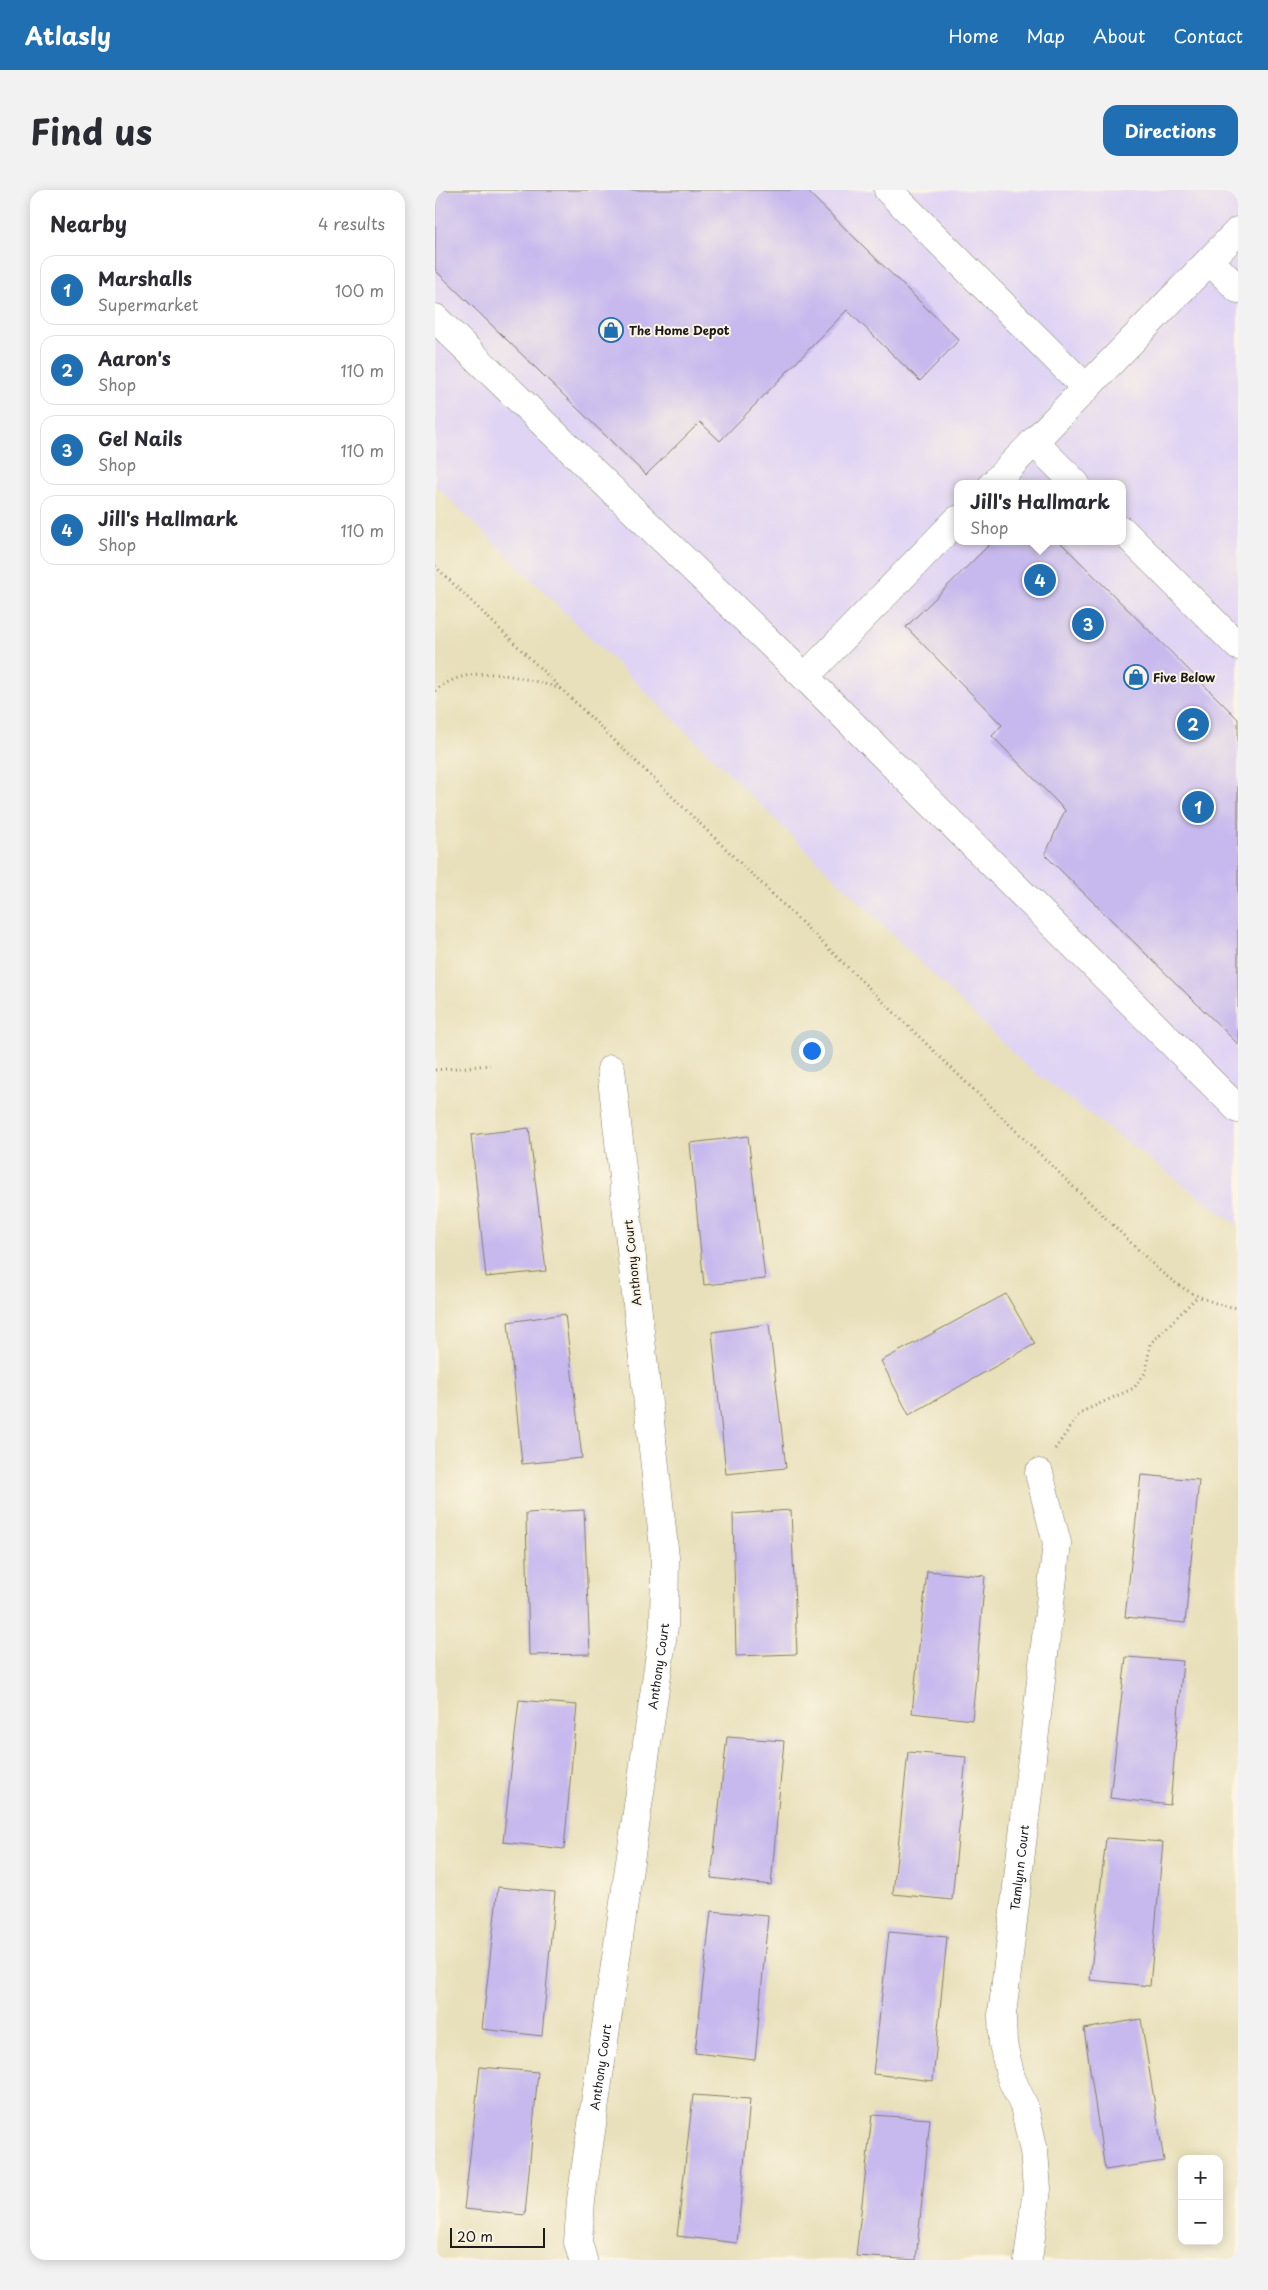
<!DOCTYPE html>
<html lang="en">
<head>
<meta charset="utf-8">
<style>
  :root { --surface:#fff; --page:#f2f2f3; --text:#2b2b33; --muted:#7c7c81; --line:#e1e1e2; --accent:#1f6fb2 }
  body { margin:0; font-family:"Playpen Sans",sans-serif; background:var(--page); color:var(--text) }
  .controls { position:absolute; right:15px; bottom:15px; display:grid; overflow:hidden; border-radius:10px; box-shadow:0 2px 12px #0003 }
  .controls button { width:45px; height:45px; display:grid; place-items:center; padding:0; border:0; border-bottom:1px solid var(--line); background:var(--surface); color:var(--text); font:25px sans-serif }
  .scale { position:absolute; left:15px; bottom:12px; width:95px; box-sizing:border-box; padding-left:5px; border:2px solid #1c1c1c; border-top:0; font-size:14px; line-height:18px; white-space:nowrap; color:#1c1c1c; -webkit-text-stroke:4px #fcf5e5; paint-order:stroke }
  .you { position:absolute; left:376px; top:860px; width:18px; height:18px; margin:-12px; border:4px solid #fff; border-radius:50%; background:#1a73e8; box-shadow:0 0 0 8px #1a73e833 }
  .badge { display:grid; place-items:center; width:32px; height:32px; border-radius:50%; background:var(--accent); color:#fff; font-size:16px; font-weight:700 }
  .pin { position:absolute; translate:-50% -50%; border:2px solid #fff; box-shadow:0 1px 5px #0006 }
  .popup { position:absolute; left:519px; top:290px; width:172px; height:65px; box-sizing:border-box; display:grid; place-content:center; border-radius:10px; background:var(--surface); filter:drop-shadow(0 1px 4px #0005); font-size:16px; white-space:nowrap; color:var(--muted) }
  .popup b { font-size:19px; color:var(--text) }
  .popup::after { content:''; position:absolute; left:50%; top:100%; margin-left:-10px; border:10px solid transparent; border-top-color:var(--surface) }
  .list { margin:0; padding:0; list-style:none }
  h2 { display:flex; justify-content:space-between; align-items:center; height:65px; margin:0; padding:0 20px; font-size:21px }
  h2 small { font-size:16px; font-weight:400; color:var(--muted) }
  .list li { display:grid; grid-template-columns:32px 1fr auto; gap:15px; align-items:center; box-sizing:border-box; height:70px; margin:0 10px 10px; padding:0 10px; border:1px solid var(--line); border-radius:15px }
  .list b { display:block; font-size:19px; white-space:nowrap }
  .list p { margin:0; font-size:16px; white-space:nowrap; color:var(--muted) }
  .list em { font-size:16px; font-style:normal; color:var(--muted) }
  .map { position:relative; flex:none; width:803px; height:2070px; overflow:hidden; border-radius:15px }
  header { display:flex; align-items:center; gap:30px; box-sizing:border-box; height:70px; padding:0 25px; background:var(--accent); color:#fff }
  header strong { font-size:24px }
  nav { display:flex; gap:28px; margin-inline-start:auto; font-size:18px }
  .intro { display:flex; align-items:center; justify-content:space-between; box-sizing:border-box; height:120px; padding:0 30px }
  h1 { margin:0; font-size:35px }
  .button { padding:12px 22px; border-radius:15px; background:var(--accent); color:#fff; font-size:18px; font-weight:700 }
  main { display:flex; gap:30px; padding:0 30px }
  aside { flex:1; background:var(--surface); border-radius:15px; box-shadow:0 2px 12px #0003 }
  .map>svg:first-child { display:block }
  .built { fill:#e0d4f4; fill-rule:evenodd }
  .building { fill:#c7b9ee }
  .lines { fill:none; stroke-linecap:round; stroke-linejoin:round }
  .minor-casing { stroke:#827e6b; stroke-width:29 }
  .path { stroke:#827e6b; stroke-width:3; stroke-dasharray:1 4; stroke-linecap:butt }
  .minor { stroke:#fff; stroke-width:28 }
  .labels { text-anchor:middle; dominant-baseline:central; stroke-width:4; stroke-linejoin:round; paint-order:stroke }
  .poi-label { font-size:12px; font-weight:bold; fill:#1c1c1c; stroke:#fcf5e5; text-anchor:start }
  .street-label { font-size:12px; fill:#1c1c1c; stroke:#fcf5e5 }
</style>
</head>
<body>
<header>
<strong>Atlasly</strong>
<nav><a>Home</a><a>Map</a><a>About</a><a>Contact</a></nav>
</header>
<div class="intro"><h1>Find us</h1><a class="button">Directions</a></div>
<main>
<aside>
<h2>Nearby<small>4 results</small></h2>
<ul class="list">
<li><span class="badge">1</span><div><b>Marshalls</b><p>Supermarket</p></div><em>100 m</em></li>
<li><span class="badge">2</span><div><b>Aaron's</b><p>Shop</p></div><em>110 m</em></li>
<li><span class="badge">3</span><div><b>Gel Nails</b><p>Shop</p></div><em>110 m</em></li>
<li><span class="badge">4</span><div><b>Jill's Hallmark</b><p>Shop</p></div><em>110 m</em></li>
</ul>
</aside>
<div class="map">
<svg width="803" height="2070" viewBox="0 0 803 2070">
  <rect width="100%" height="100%" fill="#fcf5e5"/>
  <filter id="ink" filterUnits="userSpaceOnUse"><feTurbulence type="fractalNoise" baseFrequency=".02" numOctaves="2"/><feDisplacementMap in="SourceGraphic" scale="10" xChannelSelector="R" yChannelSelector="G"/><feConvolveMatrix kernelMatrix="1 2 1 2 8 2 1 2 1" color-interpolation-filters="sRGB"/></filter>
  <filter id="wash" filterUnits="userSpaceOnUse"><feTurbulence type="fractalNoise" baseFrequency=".0096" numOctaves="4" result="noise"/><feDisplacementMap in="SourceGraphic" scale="20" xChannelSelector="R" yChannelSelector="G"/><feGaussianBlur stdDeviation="1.12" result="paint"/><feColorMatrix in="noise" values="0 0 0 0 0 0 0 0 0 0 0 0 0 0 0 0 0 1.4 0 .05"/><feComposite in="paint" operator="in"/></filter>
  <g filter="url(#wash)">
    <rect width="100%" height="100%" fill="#e8e0ba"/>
    <!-- built -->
    <path class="built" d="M0,0h803v1036l-212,-160 -591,-581zM522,294h166v57h-166z"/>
    <g id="blocks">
      <!-- building -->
      <g class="building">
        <path d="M0,0h371l153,150 -39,41 -73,-71 -127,131 -20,-19 -54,53 -211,-205z"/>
        <path d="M558,351h66l179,178v325l-193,-189 20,-45 -73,-74 10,-11 -96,-98z"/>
        <path d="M94,938l17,143 -60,6 -15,-142z"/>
        <path d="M313,946l17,143 -61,6 -14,-142z"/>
        <path d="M571,1104l29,50 -126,71 -28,-54z"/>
        <path d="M130,1124l17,144 -60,6 -14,-142z"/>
        <path d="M334,1134l17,144 -60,6 -14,-142z"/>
        <path d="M706,1285l58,5 -14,143 -60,-6z"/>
        <path d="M149,1320l6,144 -61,1 -3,-142z"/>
        <path d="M356,1320l6,144 -61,2 -3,-142z"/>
        <path d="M492,1381l58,5 -13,144 -60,-7z"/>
        <path d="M691,1467l57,4 -13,144 -60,-7z"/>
        <path d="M84,1510l58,5 -13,144 -61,-7z"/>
        <path d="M292,1547l57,4 -13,144 -60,-7z"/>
        <path d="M473,1562l58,5 -14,143 -59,-6z"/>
        <path d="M671,1648l57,4 -13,144 -60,-6z"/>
        <path d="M63,1697l57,5 -13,144 -60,-7z"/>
        <path d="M276,1721l57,5 -13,144 -60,-7z"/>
        <path d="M454,1742l58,5 -14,144 -60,-7z"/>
        <path d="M706,1829l23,142 -59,9 -21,-141z"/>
        <path d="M45,1877l58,5 -13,143 -61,-6z"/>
        <path d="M258,1905l57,4 -13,144 -60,-7z"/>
        <path d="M437,1925l58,4 -14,141 -60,-4z"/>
      </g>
    </g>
  </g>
  <g filter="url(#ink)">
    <use href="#blocks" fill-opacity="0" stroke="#827e6b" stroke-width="1"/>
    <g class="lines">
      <defs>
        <g id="minor">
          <path d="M453,0l198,198"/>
          <path d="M775,71l28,28"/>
          <path d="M0,128l370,359 433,432"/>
          <path d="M599,252l42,42"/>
          <path d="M558,294l245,-253"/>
          <path d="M688,341l115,115"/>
          <path d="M370,487l152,-157"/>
          <path id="s1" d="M148,2070l-5,-18 3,-42 83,-574 1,-69 -54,-488"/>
          <path id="s2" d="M593,2070l9,-71 -3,-38 -10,-45 -13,-28 -8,-34 -1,-29 55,-472 -18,-70"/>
        </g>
      </defs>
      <!-- minor casing -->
      <use href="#minor" class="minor-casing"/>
      <!-- path -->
      <g class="path">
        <path d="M0,376l724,704c23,20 49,34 79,38"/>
        <path d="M0,501c34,-30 88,-14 126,-2"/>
        <path d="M0,880l55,-5"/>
        <path d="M620,1259l23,-33 8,-6 48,-22 12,-16 4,-28 48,-48"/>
      </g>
      <!-- minor -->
      <use href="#minor" class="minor"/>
    </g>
  </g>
  <!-- icons -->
  <defs>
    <symbol id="shop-ring" viewBox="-11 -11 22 22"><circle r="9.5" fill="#fcf5e5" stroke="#1f6fb2" stroke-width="1.5"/><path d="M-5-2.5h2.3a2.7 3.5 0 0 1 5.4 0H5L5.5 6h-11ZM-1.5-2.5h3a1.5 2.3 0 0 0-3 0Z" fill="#1f6fb2"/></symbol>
  </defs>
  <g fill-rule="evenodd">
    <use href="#shop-ring" x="162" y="126" width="28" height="28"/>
    <use href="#shop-ring" x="687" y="473" width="28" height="28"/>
  </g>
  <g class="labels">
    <!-- poi labels -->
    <g class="poi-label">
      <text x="194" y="140">The Home Depot</text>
      <text x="718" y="487">Five Below</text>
    </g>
    <!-- street labels -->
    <g class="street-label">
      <text transform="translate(197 1073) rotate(-96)">Anthony Court</text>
      <text stroke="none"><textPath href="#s1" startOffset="600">Anthony Court</textPath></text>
      <text stroke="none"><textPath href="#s2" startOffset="399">Tamlynn Court</textPath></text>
      <text stroke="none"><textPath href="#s1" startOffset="195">Anthony Court</textPath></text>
    </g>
  </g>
</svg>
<div class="controls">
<button>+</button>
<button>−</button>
</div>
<div class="scale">20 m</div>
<div class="you"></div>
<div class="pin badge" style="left:763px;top:617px">1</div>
<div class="pin badge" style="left:758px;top:534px">2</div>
<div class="pin badge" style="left:653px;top:434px">3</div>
<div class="pin badge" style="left:605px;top:390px">4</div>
<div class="popup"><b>Jill's Hallmark</b>Shop</div>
</div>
</main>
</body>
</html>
